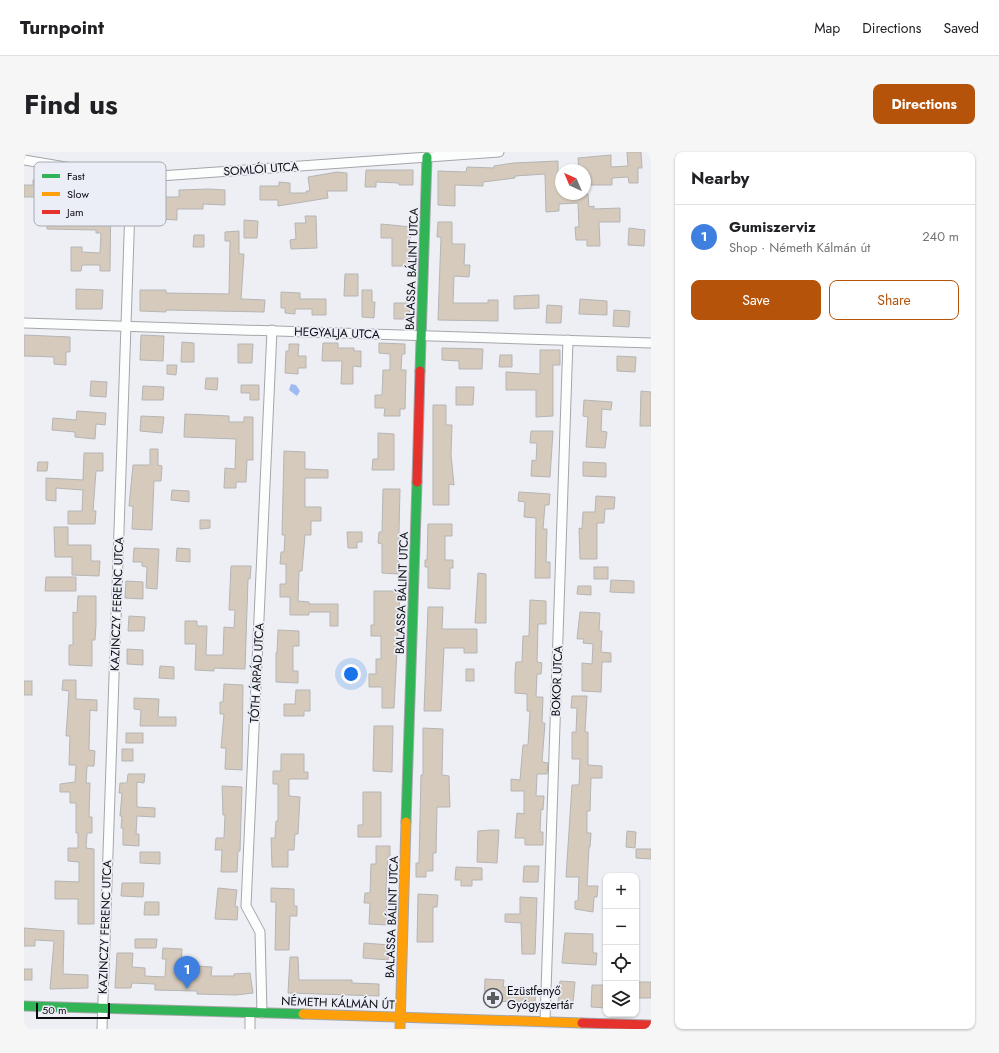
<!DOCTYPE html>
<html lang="en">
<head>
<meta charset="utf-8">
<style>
  :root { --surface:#fff; --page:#f6f6f6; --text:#202124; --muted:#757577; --line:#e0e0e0; --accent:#b45309 }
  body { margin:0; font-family:Jost,sans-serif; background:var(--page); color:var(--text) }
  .controls { position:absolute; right:12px; bottom:12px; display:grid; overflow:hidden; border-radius:8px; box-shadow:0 1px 3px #0004 }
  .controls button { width:36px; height:36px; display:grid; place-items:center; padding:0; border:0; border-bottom:1px solid var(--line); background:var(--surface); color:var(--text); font:20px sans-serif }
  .compass { position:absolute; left:531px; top:12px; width:36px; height:36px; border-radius:50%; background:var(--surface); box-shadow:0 1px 3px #0004; rotate:316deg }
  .scale { position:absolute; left:12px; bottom:10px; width:74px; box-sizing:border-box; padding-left:4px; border:2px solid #0b0c0f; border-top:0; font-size:11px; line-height:14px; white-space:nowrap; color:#0b0c0f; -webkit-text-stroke:3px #ebedf7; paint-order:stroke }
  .you { position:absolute; left:327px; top:522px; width:14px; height:14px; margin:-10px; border:3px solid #fff; border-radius:50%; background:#1a73e8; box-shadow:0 0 0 6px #1a73e833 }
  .badge { display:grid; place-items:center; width:26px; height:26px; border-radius:50%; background:var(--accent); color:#fff; font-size:13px; font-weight:700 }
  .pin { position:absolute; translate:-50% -33px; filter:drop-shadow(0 1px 2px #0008) }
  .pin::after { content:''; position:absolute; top:21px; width:14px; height:12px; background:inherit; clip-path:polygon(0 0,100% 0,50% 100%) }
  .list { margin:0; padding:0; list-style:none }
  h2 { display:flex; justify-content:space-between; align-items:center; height:52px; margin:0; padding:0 16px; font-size:17px }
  h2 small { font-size:13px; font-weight:400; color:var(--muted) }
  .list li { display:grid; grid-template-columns:26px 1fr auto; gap:12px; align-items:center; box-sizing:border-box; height:64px; padding:0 16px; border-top:1px solid var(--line) }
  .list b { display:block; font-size:15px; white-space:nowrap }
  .list p { margin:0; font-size:13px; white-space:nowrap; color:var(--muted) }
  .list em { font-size:13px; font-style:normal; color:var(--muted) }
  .actions { display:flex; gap:8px; padding:12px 16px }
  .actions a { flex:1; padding:9px 0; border:1px solid var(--accent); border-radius:8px; text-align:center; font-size:14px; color:var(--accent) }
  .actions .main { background:var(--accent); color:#fff }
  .icon { flex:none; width:22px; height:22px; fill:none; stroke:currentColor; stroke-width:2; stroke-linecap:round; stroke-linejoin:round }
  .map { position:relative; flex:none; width:627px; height:877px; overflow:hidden; border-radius:8px }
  header { display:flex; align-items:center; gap:24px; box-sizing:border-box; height:56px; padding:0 20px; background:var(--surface); border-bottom:1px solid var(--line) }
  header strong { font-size:19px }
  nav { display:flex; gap:22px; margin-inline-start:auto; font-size:14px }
  .intro { display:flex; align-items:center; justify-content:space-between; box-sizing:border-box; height:96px; padding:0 24px }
  h1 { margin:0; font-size:28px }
  .button { padding:10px 18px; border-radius:8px; background:var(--accent); color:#fff; font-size:14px; font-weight:700 }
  main { display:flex; gap:24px; padding:0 24px }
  aside { flex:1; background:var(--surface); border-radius:8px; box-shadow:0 1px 3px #0004 }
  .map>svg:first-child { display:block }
  .water { fill:#9fbaf3 }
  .building { fill:#d5cabc; stroke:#b5b5b5 }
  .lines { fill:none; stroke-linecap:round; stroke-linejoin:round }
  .street-casing { stroke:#a5a6aa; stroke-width:11 }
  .fast-casing { stroke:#a5a6aa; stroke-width:11 }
  .slow-casing { stroke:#a5a6aa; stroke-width:11 }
  .jam-casing { stroke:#a5a6aa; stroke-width:11 }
  .street { stroke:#fcfdfd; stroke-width:9 }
  .fast { stroke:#30b455; stroke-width:9 }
  .slow { stroke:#ff9f0a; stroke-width:9 }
  .jam { stroke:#e5322d; stroke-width:9 }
  .labels { text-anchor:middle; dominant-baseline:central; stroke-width:3.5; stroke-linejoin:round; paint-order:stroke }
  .street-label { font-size:12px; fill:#0b0c0f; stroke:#ebedf7 }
  .poi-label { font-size:12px; fill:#0b0c0f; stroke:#ebedf7; text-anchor:start }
  .key { fill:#ebedf7; stroke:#a8aab1; stroke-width:1 }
  .key-label { font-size:11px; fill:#0b0c0f }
</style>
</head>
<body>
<header>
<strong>Turnpoint</strong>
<nav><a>Map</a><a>Directions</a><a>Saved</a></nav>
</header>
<div class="intro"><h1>Find us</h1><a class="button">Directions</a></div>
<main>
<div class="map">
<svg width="627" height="877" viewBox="0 0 627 877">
  <rect width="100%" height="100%" fill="#eeeff4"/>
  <!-- water -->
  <path class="water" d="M267,232l5,1 4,6 -3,5 -8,-6z"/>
  <!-- building -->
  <g class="building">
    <path d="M603,0h14l1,16h-4v15h-9l-1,-6 -16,1v7h-27v-15h-6l-1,-12 33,-3v12l17,-1z"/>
    <path d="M534,9v12h3v21h27l1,13 5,-1v3l26,-1v14h-21l1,24h-13v-6h-11l-1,-13h4l-1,-24 -19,1v7l-13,1 -1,-38 -30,2v2l-32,4v4l-28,-1v21l-17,-1v-34l28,1 1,-5 27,1v-2l19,-3z"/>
    <path d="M342,18h47v15h-14v-2l-23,-1v5h-11z"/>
    <path d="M313,20l10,1v18h-20l1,7 -50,8v-6h-18v-14h19v-4l11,1v10h17l-1,-2h4l-2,-14z"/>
    <path d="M14,27l18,1v9l55,3 -1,79h-10v-6h-18l-1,6h-10v-24h11v5l18,1 1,-20h-5v-3l-49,-1v-9h21l1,-21h-24l1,4h-8v-6h-14v-12h9v-5z"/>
    <path d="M185,37l16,1v15l-22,-1v5h-26v11l-19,-1v-10h-17l1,-19h9v7h28v-7z"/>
    <path d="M281,64h11l1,32 -26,1 -1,-9 6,-1 -1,-16h11z"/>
    <path d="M220,68l14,1 -1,17h-13z"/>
    <path d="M414,70h14v22h13l-1,21h6l-1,12 -15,-1 -1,27h35v-3h10v21l-60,-1 3,-83h-4z"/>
    <path d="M357,72l30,3 -2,39h-17v-28h-11z"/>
    <path d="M605,76l16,2 -1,16 -16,-1z"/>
    <path d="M215,79v23h5l-3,45 24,1 -1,12 -98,-2v2l-26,-1v-21h26v3l63,1 1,-53h-5v-9z"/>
    <path d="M170,83h10v12h-11z"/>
    <path d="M321,122h13v22h-14z"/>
    <path d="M52,137l27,1 -1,19h-26z"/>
    <path d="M338,138h10v12h3l-1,16 -12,-1z"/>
    <path d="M257,140l19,1v6h26v16h-14v-6h-17v5l-10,-1v-5h-4z"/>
    <path d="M515,143v13l-25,1v-13z"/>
    <path d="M556,147l27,2v14l-28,-1z"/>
    <path d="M370,151h16l-1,16h-15z"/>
    <path d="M523,153l15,1 -1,17h-15z"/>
    <path d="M590,158l16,1 -1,16 -16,-1z"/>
    <path d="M0,183l46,2v15h-4v13l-12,-1v-7l-30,-1z"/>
    <path d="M117,183l23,1 -1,25 -23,-1z"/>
    <path d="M158,190l12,1v19h-13z"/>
    <path d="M299,191h15v5h16v3h7v16l-8,-1v18h-12l1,-23h-20z"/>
    <path d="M355,191l26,1v10h-3l-1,16h5l-1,39h-5v7h-16l1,-8h-10v-13h7l1,-25h7v-16l-11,-1z"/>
    <path d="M214,192h15l-1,19h-14z"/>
    <path d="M265,192h10l-1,12h8v12h-8v6l-13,-1 1,-22h3z"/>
    <path d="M418,196l41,1 -1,20h-23v-8l-17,-1z"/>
    <path d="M516,198h20v15h-7v51l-17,1v-27h-30v-18l34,2z"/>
    <path d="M476,203h12v12h-13z"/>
    <path d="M593,204l19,1 -1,15 -18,-1z"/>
    <path d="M143,213h10l-1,10 -9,-1z"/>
    <path d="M182,226h12l-1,12 -12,-1z"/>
    <path d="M67,229l16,1 -1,15 -16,-1z"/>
    <path d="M217,233h18v15h-9v-7h-9z"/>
    <path d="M119,234l21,1 -1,13h-21z"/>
    <path d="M432,235h18l-1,18h-17z"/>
    <path d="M617,239l10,1v34h-11z"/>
    <path d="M560,248l28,2 -1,8 -9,-1 -1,22 6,1 -2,16 -19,-1 2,-30 -5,-1z"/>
    <path d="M409,253h13v20h6l-1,30 3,30 -5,-1v21h-16z"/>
    <path d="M53,259l29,2 -1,12 -9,-1 -1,15 -20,-2v-5l-23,-2 1,-12 23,2z"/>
    <path d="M161,262l44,2v6h15v-5h9v43h-6l-1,22h-10v6h-12l1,-20 10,1 1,-30 -52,-2z"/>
    <path d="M117,264l23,1 -2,16 -22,-2z"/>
    <path d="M507,279h22l-3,46 -19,-1 1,-16 4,1 1,-18h-7z"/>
    <path d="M354,281l16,1v36h-22l1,-11h5z"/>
    <path d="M126,297h8v16l4,1 -1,15h-7l-2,49 -20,-1 1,-23h-4l4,-41h17z"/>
    <path d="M260,299l21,1v17l23,1v8h-23v29h16v14h-10v14h-6l-3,36h-3l-1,30 11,1v2h29v22h-8v-14h-21v3h-19v-18h-10v-13h6v-20h-6l1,-12h3l1,-17h-3z"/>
    <path d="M60,301h19v18h-7l-3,40h3l-1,13h-27v-13h14l1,-21 -27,-2v13l-10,-1v-22l37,2z"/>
    <path d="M14,310h10l-1,9h-10z"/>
    <path d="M559,310l23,1v14l-23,-1z"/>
    <path d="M359,337h17l-2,85 -16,-1v-29l-4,-1 1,-11h3z"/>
    <path d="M148,338l17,1v11l-18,-2z"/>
    <path d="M495,340l31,2 -1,11h-4l-2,24h4l-1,33h4v16h-15l1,-60 -12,-1 1,-15 -7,-1z"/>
    <path d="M572,344l19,1 -1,12h-9l-1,14h-7v36h-17l-1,-31 3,1 1,-17h12z"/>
    <path d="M176,368h10v8l-10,1z"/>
    <path d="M404,372h24v12h-7v24h8v8h-3v21l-22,-1v-21h-3v-7h2z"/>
    <path d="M30,375h14v18h23v16h9l-1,15 -27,-1v-18h-17z"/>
    <path d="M323,380h15v10h-5v6h-9z"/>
    <path d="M110,396l25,1 -2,40 -11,-1 1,-21 -5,-1v-4h-9z"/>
    <path d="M153,396l13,1v13l-14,-1z"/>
    <path d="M207,414h20l-1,13h-2l-3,90 -31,-1v3l-19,-1 1,-26h-11v-23h12v5h10l-1,29h17l1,-28 10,1 1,-18h-6z"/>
    <rect x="570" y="415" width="14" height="12"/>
    <path d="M454,421l8,1v49h-11z"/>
    <path d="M22,425h30v14h-31z"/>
    <path d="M587,428l23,1v12l-24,-1z"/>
    <path d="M102,429l17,1v17l-18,-1z"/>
    <path d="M554,434h13v9l-14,-1z"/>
    <path d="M350,439h26l-6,117h-12v-21h-13v-13h7v-15h5v-23h-10v-11h3z"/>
    <path d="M54,444h18v29l-1,15h-3v26l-23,-1v-20h4v-33l4,1z"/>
    <path d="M506,448l16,1v23h-8l-1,38 5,1 -1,11h-4l-1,23h7l-1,26h3l-3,39 6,1 -1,11h-10l-1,22h8l-1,14 -2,-1 -1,23h3v13h-18v-7h-10l2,-25 7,1v-23h-13v-12l9,1 3,-35h5l2,-34h-3v-17l-12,-1v-20l1,-11h6l1,-26h6z"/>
    <path d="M404,455h15l-1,22h35v24h-13v-5h-20l-3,63h-17z"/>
    <path d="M556,460l20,1 -1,18h3l-1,21 10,1v9h-9l-1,30 -19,-1v-28l10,1 1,-20 -10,-1 1,-4h-7z"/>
    <path d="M105,464l16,1 -1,14h-16z"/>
    <path d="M254,478l21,1v15h-6v25h5v12l-22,-1v-29h1z"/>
    <path d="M103,497l16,1v15l-16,-1z"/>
    <path d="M136,514l14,1v12l-15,-1z"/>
    <rect x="442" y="517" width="8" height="12"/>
    <path d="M39,528h13v19l21,1v11l-7,-1 -1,40 6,1 -1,15h-7l-1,17h4l-1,34h3v16h-5l-1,15 8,1v75h-16v-25h-23v-18l24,1v-20l-11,-1v-13h10v-15h-2v-30h-6v-11h-10v-8l15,-2 1,-17h-7l1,-29h-4l3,-45 -7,-1z"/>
    <rect x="0" y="529" width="8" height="14"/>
    <path d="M200,532l19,1 -1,85 -17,-1 1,-21h-5l3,-34h-4v-12h3z"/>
    <path d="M272,538h14v21h-6v5h-20v-12h11z"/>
    <path d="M548,544h15l-2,36h3v33l14,1v12h-11l-1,33h-3v22h4l-1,14h-1l-2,39h11l-1,11h-3l-1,15 -18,-3v-8h3l1,-24h-13l6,-92h7l1,-26h-8v-27h4l1,-24h-6z"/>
    <path d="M110,546l25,1 -1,18h18v9h-36l1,-16 -7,-1z"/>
    <path d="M350,574h19l-1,46 -19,-1z"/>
    <path d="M399,576l20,1 -1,46 7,1 1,31h-13l-1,46h-3v18h-7v6h-10v-14h3l2,-88h2z"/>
    <rect x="102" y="581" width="17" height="10"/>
    <rect x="98" y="597" width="11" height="12"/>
    <path d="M257,602h23v18h4v7h-19v17l11,1 -2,37h-3l-1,16h-6v17h-16l-1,-29h4l1,-17h2v-37h-5v-13h8z"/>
    <path d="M104,622h17l-1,9 -7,-1v25l18,1v9l-18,-1 -1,18h3v12l-16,-1v-17h-2l1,-12h-2l2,-23h-3l1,-10h7z"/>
    <path d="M198,634l20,1 -2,64h-2l-1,21h-16l1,-22h-7l1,-12h8l1,-23h-2z"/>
    <path d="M339,640h18v45h-23v-12h5z"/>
    <path d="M467,678h8l-2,33 -20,-1 1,-31z"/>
    <path d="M603,679l9,1 -1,16 -9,-1z"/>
    <path d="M352,694h14v10h-2l-2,32 1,37 -18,-1 1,-21h-6l1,-10h5l1,-29h5z"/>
    <path d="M612,697h15v10l-15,-1z"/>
    <path d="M116,700h20v12l-20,-1z"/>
    <path d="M500,714h15l-1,16h-15z"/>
    <path d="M432,715l26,1v12h-10v6h-11v-6h-6z"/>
    <path d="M98,731h22l-1,14 -22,-1z"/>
    <path d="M194,736l19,2 -2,16 3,1 -1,13 -22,-1z"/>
    <path d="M247,736l23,1v17h3v10h-7l-1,34h-14l1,-48h-5z"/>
    <path d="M394,742l20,1 -1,12h-4v35h-16z"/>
    <path d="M496,745l17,1 -2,56h-13l-1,-31 -16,-1v-8h15z"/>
    <path d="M121,750h14v13h-15z"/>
    <path d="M0,776l40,3 -1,43 25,1v13l-38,1 4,-48 -19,-1v6h-11z"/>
    <path d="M541,781l28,1v19h4l-1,12 -34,-2z"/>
    <path d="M111,787h22l-1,9h-21z"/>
    <path d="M340,791l26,2 -2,15 -25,-2z"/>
    <path d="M139,796l19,1 -1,16 31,2 -1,9h23v-2l16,-1 3,20 -17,2 -39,-1v-3l-42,-1v-6l-23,-1 -1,5h-16l2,-35h16l-1,14 13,1v8l20,1 1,-18h-4z"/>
    <path d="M266,805h8l1,23h53v3l27,1v12l-91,-3z"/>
    <rect x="0" y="817" width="8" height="11"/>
    <path d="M461,827l19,1 -1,7 33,2 -1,13 -51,-1z"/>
    <path d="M536,829l15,1 -2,21 -15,-1z"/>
    <rect x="613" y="830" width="14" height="16"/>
    <path d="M568,833h14v23l-15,-1z"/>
  </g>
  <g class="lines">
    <defs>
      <g id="street">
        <path d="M0,8l107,18 368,-26"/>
        <path d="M0,171l627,20"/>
        <path d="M238,861l-2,-81 -14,-26 26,-576"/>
        <path d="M521,869l23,-681"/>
        <path d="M78,877l29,-851"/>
        <path d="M226,877v-16"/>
      </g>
      <g id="fast">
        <path d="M396,219l7,-214"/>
        <path d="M382,670l11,-340"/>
        <path d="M0,854l279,8"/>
      </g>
      <g id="slow">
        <path d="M279,862l279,9"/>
        <path d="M376,877l6,-207"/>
      </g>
      <g id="jam">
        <path d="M393,330l3,-111"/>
        <path d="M558,871l69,2"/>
      </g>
    </defs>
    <!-- street casing -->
    <use href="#street" class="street-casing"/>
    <!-- fast casing -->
    <use href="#fast" class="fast-casing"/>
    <!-- slow casing -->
    <use href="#slow" class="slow-casing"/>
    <!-- jam casing -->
    <use href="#jam" class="jam-casing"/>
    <!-- street -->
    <use href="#street" class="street"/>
    <!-- fast -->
    <use href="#fast" class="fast"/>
    <!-- slow -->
    <use href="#slow" class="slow"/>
    <!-- jam -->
    <use href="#jam" class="jam"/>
  </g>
  <!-- icons -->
  <defs>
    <symbol id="pharmacy-ring" viewBox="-11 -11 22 22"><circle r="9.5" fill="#ebedf7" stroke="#5a5b5f" stroke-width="1.5"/><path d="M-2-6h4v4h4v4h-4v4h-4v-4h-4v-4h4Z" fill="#5a5b5f"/></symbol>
  </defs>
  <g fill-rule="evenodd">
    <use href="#pharmacy-ring" x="458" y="835" width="22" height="22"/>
  </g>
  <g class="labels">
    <!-- street labels -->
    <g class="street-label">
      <text transform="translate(237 17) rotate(-4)">SOMLÓI UTCA</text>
      <text transform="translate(388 117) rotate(-88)">BALASSA BÁLINT UTCA</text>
      <text transform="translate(313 181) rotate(2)">HEGYALJA UTCA</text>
      <text transform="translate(378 441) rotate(-88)">BALASSA BÁLINT UTCA</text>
      <text transform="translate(93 452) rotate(-88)">KAZINCZY FERENC UTCA</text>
      <text transform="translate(233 521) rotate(-87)">TÓTH ÁRPÁD UTCA</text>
      <text transform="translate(533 529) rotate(-88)">BOKOR UTCA</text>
      <text transform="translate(368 765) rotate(-88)">BALASSA BÁLINT UTCA</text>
      <text transform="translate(81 775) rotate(-88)">KAZINCZY FERENC UTCA</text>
      <text transform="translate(314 851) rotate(2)">NÉMETH KÁLMÁN ÚT</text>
    </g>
    <!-- poi labels -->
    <g class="poi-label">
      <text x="483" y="839">Ezüstfenyő<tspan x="483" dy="14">Gyógyszertár</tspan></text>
    </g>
  </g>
  <!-- legend -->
  <rect x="10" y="10" width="132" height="64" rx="6" class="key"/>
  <rect x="18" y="22" width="18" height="4" fill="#30b455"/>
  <rect x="18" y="40" width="18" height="4" fill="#ff9f0a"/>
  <rect x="18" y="58" width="18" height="4" fill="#e5322d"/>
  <g class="key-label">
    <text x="43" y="28">Fast</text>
    <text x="43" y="46">Slow</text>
    <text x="43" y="64">Jam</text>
  </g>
</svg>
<div class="controls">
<button>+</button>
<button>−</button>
<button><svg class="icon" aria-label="locate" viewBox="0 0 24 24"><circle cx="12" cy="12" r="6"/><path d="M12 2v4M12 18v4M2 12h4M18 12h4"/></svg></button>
<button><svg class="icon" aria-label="layers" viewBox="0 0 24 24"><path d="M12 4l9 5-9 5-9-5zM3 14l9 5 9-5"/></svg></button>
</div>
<svg class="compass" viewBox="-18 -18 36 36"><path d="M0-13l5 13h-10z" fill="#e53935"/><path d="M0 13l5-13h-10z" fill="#757577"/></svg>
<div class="scale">50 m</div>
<div class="you"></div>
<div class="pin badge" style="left:163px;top:837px;background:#3f7fe0">1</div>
</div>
<aside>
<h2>Nearby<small></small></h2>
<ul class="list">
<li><span class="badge" style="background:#3f7fe0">1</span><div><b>Gumiszerviz</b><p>Shop · Németh Kálmán út</p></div><em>240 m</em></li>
</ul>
<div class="actions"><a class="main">Save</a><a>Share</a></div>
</aside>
</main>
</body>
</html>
